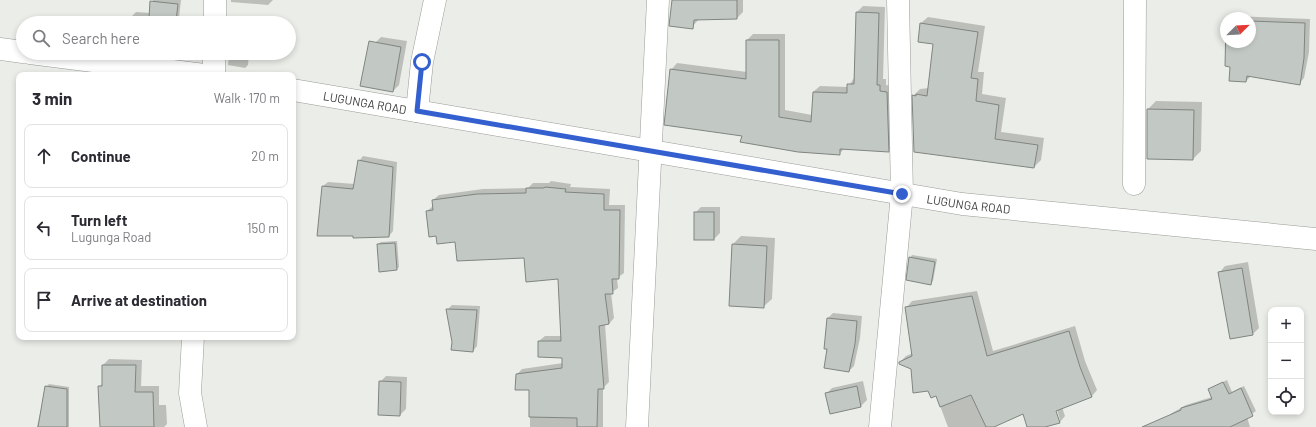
<!DOCTYPE html>
<html lang="en">
<head>
<meta charset="utf-8">
<style>
  :root { --surface:#fff; --page:#f7f7f7; --text:#2b2b33; --muted:#7c7c81; --line:#e1e1e2 }
  body { margin:0; font-family:Barlow,sans-serif; background:var(--page); color:var(--text) }
  .controls { position:absolute; right:12px; bottom:12px; display:grid; overflow:hidden; border-radius:8px; box-shadow:0 2px 6px #0003 }
  .controls button { width:36px; height:36px; display:grid; place-items:center; padding:0; border:0; border-bottom:1px solid var(--line); background:var(--surface); color:var(--text); font:20px sans-serif }
  .compass { position:absolute; left:1220px; top:12px; width:36px; height:36px; border-radius:50%; background:var(--surface); box-shadow:0 2px 6px #0003; rotate:66deg }
  .stop { position:absolute; width:12px; height:12px; margin:-9px; border:3px solid #345fcf; border-radius:50%; background:#fff }
  .stop.end { background:#345fcf; border-color:#fff; box-shadow:0 1px 4px #0008 }
  .list { margin:0; padding:0; list-style:none }
  h2 { display:flex; justify-content:space-between; align-items:center; height:52px; margin:0; padding:0 16px; font-size:17px }
  h2 small { font-size:13px; font-weight:400; color:var(--muted) }
  .list li { display:grid; grid-template-columns:26px 1fr auto; gap:12px; align-items:center; box-sizing:border-box; height:64px; margin:0 8px 8px; padding:0 8px; border:1px solid var(--line); border-radius:8px }
  .list b { display:block; font-size:15px; white-space:nowrap }
  .list p { margin:0; font-size:13px; white-space:nowrap; color:var(--muted) }
  .list em { font-size:13px; font-style:normal; color:var(--muted) }
  .icon { flex:none; width:22px; height:22px; fill:none; stroke:currentColor; stroke-width:2; stroke-linecap:round; stroke-linejoin:round }
  .map { position:relative; flex:none; width:1316px; height:427px; overflow:hidden }
  .search { position:absolute; background:var(--surface); box-shadow:0 2px 6px #0003; left:16px; top:16px; width:280px; height:44px; display:flex; align-items:center; gap:10px; box-sizing:border-box; padding:0 14px; border-radius:22px; color:var(--muted); font-size:15px }
  .panel { position:absolute; background:var(--surface); box-shadow:0 2px 6px #0003; left:16px; top:72px; width:280px; height:268px; border-radius:8px }
  .map>svg:first-child { display:block }
  .shadow { fill:#0003; fill-rule:evenodd }
  .building { fill:#c2c8c3; stroke:#808581 }
  .lines { fill:none; stroke-linecap:round; stroke-linejoin:round }
  .minor-casing { stroke:#999c96; stroke-width:23 }
  .tertiary-casing { stroke:#999c96; stroke-width:23 }
  .minor { stroke:#fff; stroke-width:22 }
  .tertiary { stroke:#fff; stroke-width:22 }
  .route { stroke:#345fcf; stroke-width:5 }
  .labels { text-anchor:middle; dominant-baseline:central; stroke-width:3.5; stroke-linejoin:round; paint-order:stroke }
  .street-label { font-size:12px; fill:#3c3d3b; stroke:#f9fcf5 }
</style>
</head>
<body>
<div class="map">
<svg width="1316" height="427" viewBox="0 0 1316 427">
  <rect width="100%" height="100%" fill="#ebeee8"/>
  <!-- shadow -->
  <g class="shadow">
    <path d="M153,0h28l-2,18h23v5h-71l1,-7 4,-4 14,1z"/>
    <path d="M231,0h42l-5,5 -37,-3z"/>
    <path d="M673,0h70v12l-6,6 -38,1 -7,8z"/>
    <path d="M863,6l22,1 -2,72h3v6l7,1 2,59 -7,6 -43,-3 -6,6 -96,-19 -72,-65 6,-7 70,9v-32l6,-6h32v76l27,5 1,-23 7,-6 28,1 6,-9 3,-66z"/>
    <path d="M1232,16l78,3 -1,33 -5,26 -5,6 -48,-8 -5,5 -15,-15 -5,-24h24v-24h-20z"/>
    <path d="M928,17l57,9 -7,46h6l-2,22 24,4 -5,34 43,6 -3,22 -7,7 -121,-71 7,-7 9,-1 5,-45 -13,-20z"/>
    <path d="M381,37l26,4 -8,44 -6,6 -18,-48z"/>
    <path d="M163,53h20l-3,3z"/>
    <path d="M229,53h33l-2,2 -11,-2 -1,12 -3,3 -17,-3z"/>
    <path d="M1156,101l46,1 -1,49 -8,8 -45,-50z"/>
    <path d="M363,156l34,6 -4,69 -4,5 -71,-1 5,-49 5,-4 27,2 4,-23z"/>
    <path d="M551,181l20,3 -1,3 40,2 -1,16h16l-1,68 -7,5 1,10 -7,5 3,25 -5,6h-4l4,58 -6,6v39h-73v-38l-13,-15 5,-5 41,-6v-5l-24,-17 6,-5h16l-2,-58 -34,-21 -88,-22 -10,-24 6,-5v-6l6,-5 44,-6 45,-1 5,-5h16z"/>
    <path d="M701,207h19v26l-6,6h-19v-26z"/>
    <path d="M741,236l34,2 -3,61 -9,8 -30,-63z"/>
    <path d="M397,241l2,26 -3,3 -18,-26 3,-2z"/>
    <path d="M912,255l25,4 -4,22 -3,3 -20,-26z"/>
    <path d="M1248,262l11,66 -6,6 -33,-62 5,-6z"/>
    <path d="M977,291l16,60 82,-25 10,35 12,29 -5,6 -30,11 3,9 -5,6 -18,5h-14l-5,-15 -31,15h-44l-12,-32 -7,-5 -17,-22 -12,-6 6,-6 7,-3 -6,-46 5,-6zM1054,406h2l4,14h-2z"/>
    <path d="M452,305l28,1 -3,40 -4,5 -20,-9 -6,-32z"/>
    <path d="M833,313l29,3 -2,22 -6,28 -5,5 -21,-23v-30z"/>
    <path d="M109,359l33,1 -1,26h18v19h7l1,19 -3,3h-63l-2,-40 4,-4v-18z"/>
    <path d="M386,376l21,1 -1,32 -6,6 -20,-33z"/>
    <path d="M1227,380l5,12 12,-6 12,25 -9,6 3,10h-93l15,-14 14,-8 26,-8 -3,-8z"/>
    <path d="M863,381l4,19 -6,6 -30,7 -5,-19 6,-6z"/>
    <path d="M49,384l20,3v40h-32l9,-40z"/>
  </g>
  <!-- building -->
  <g class="building">
    <path d="M672,0h65v19l-43,1 -1,9 -24,-3z"/>
    <path d="M150,1l28,3 -2,17 -27,-3z"/>
    <path d="M856,12l23,1 -2,72h3v6l7,1 2,60 -49,-3v6l-42,-3 -58,-10 2,-6 -78,-11 6,-56 76,10v-39h33v77l32,5 2,-30 34,1v-9h7z"/>
    <path d="M1226,21v21h24v-21l55,2 -1,35 -4,27 -53,-9 -1,6 -17,-1 1,-14 -5,-1z"/>
    <path d="M920,23l58,9 -7,46 7,1 -2,22 23,4 -4,34 43,6 -4,23 -120,-16 -2,-57 4,1v-2l11,2 6,-52 -15,-2z"/>
    <path d="M369,41l32,6 -8,45 -33,-6z"/>
    <path d="M1147,109l47,1 -1,50 -46,-1z"/>
    <path d="M358,160l35,7 -4,70 -36,1v-2h-36l5,-50 31,3z"/>
    <path d="M545,187l21,2 -1,3 39,2v16h16l-1,69h-7l1,15h-8l4,30 -10,2 5,63h-6l-1,38h-20v-9l-48,-1v-27h-14l1,-16 46,-6v-10l-24,-1v-16h23l-3,-62 -32,3 -2,-24 -67,3 -2,-19 -18,2 -1,-8 -7,1 -3,-26 7,-1 -1,-10 45,-6 49,-1v-5h18z"/>
    <rect x="694" y="212" width="20" height="28"/>
    <path d="M395,243l2,27 -18,2 -2,-28z"/>
    <path d="M732,244l35,2 -3,62 -35,-2z"/>
    <path d="M909,257l26,5 -4,23 -25,-5z"/>
    <path d="M1242,268l11,67 -23,4 -12,-67z"/>
    <path d="M972,296l15,60 82,-25 11,36 12,30 -36,14 4,12 -15,4h-18l-4,-13 -29,13h-8l-15,-32 -31,12 -4,-11 -5,2 -3,-7 -15,2 -2,-24 -12,-5v-2l13,-6 -7,-49z"/>
    <path d="M446,309l31,1 -4,42 -22,-2 1,-8z"/>
    <path d="M827,318l30,3 -2,23 -6,28 -25,-4 3,-19h-3z"/>
    <path d="M102,365h34l-1,27h18l1,35h-54l-2,-41h4z"/>
    <path d="M379,381l22,1 -1,34 -22,-1z"/>
    <path d="M1223,382l6,12 12,-6 12,28 -23,11h-88l39,-17v-2l31,-9 -4,-10z"/>
    <path d="M45,386l22,3v38h-29z"/>
    <path d="M857,386l4,21 -31,7 -5,-21z"/>
  </g>
  <g class="lines">
    <defs>
      <g id="minor">
        <path d="M215,23v-23"/>
        <path d="M214,75v-22"/>
        <path d="M417,111l5,-49 13,-62"/>
        <path d="M1134,184l1,-184"/>
        <path d="M193,337l-3,56 6,34"/>
        <path d="M637,427l21,-427"/>
        <path d="M880,427l22,-233 -4,-194"/>
      </g>
      <g id="tertiary">
        <path d="M0,49l23,3"/>
        <path d="M30,53l174,22"/>
        <path id="s1" d="M293,90l669,114 354,35"/>
      </g>
    </defs>
    <!-- minor casing -->
    <use href="#minor" class="minor-casing"/>
    <!-- tertiary casing -->
    <use href="#tertiary" class="tertiary-casing"/>
    <!-- minor -->
    <use href="#minor" class="minor"/>
    <!-- tertiary -->
    <use href="#tertiary" class="tertiary"/>
  </g>
  <g class="lines">
    <!-- route -->
    <path class="route" d="M422,62l-5,49 485,83"/>
  </g>
  <g class="labels">
    <!-- street labels -->
    <g class="street-label">
      <text stroke="none"><textPath href="#s1" startOffset="73">LUGUNGA ROAD</textPath></text>
      <text stroke="none"><textPath href="#s1" startOffset="685">LUGUNGA ROAD</textPath></text>
    </g>
  </g>
</svg>
<div class="controls">
<button>+</button>
<button>−</button>
<button><svg class="icon" aria-label="locate" viewBox="0 0 24 24"><circle cx="12" cy="12" r="6"/><path d="M12 2v4M12 18v4M2 12h4M18 12h4"/></svg></button>
</div>
<svg class="compass" viewBox="-18 -18 36 36"><path d="M0-13l5 13h-10z" fill="#e53935"/><path d="M0 13l5-13h-10z" fill="#7c7c81"/></svg>
<div class="stop" style="left:422px;top:62px"></div>
<div class="stop end" style="left:902px;top:194px"></div>
<div class="search"><svg class="icon" aria-label="search" viewBox="0 0 24 24"><circle cx="10" cy="10" r="6"/><path d="M15 15l6 6"/></svg>Search here</div>
<section class="panel">
<h2>3 min<small>Walk · 170 m</small></h2>
<ul class="list">
<li><svg class="icon" aria-label="ahead" viewBox="0 0 24 24"><path d="M12 20V5M6 11l6-6 6 6"/></svg><div><b>Continue</b></div><em>20 m</em></li>
<li><svg class="icon" aria-label="left" viewBox="0 0 24 24"><path d="M17 20v-9H6M10 6l-5 5 5 5"/></svg><div><b>Turn left</b><p>Lugunga Road</p></div><em>150 m</em></li>
<li><svg class="icon" aria-label="arrive" viewBox="0 0 24 24"><path d="M6 21V4h12l-3 4 3 4H6"/></svg><div><b>Arrive at destination</b></div></li>
</ul>
</section>
</div>
</body>
</html>
